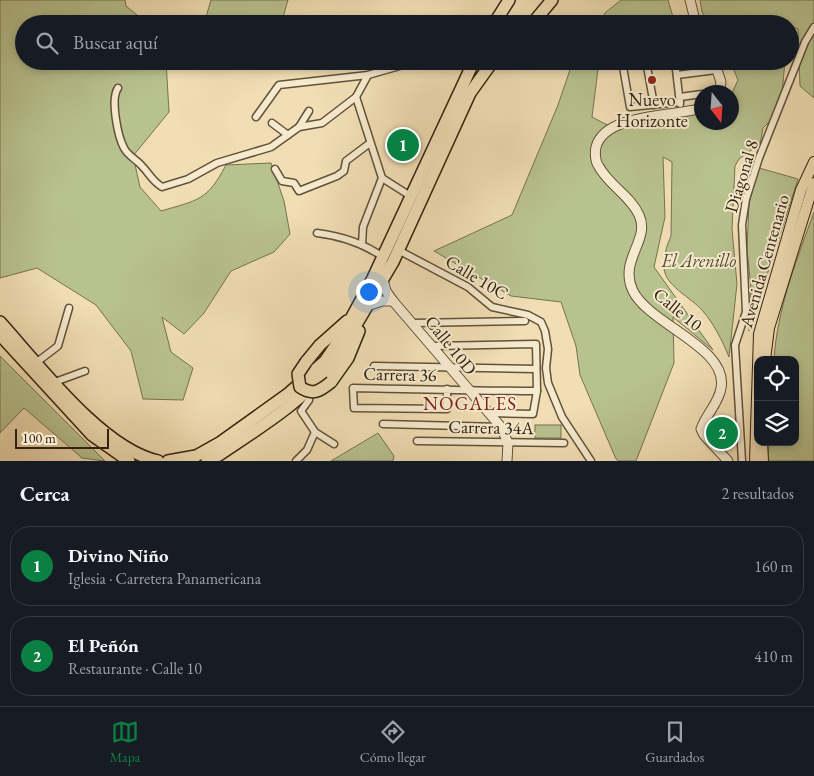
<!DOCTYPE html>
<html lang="es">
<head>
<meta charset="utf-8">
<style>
  :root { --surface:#171b24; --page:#20242c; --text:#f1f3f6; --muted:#9ea1a6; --line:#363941; --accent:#0b8043 }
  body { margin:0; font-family:"EB Garamond",serif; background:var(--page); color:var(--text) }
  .controls { position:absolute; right:15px; bottom:15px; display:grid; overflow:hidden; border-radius:10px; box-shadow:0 2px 8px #0003 }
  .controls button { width:45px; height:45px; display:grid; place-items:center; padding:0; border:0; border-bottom:1px solid var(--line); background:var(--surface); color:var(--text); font:25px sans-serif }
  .compass { position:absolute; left:694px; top:85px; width:45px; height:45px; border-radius:50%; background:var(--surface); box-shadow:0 2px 8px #0003; rotate:163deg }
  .scale { position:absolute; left:15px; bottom:12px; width:94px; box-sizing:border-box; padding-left:5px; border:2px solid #332311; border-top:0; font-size:14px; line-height:18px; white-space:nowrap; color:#332311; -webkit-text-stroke:4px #f6eace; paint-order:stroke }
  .you { position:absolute; left:368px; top:291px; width:18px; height:18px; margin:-12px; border:4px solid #fff; border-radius:50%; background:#1a73e8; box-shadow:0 0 0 8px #1a73e833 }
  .badge { display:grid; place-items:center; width:32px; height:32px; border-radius:50%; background:var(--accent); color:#fff; font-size:16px; font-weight:700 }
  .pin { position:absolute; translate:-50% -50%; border:2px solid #fff; box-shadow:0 1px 5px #0006 }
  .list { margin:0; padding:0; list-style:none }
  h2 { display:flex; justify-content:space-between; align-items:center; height:65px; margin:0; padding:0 20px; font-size:21px }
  h2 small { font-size:16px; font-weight:400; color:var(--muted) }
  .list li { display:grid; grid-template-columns:32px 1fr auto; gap:15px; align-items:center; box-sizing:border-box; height:80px; margin:0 10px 10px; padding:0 10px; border:1px solid var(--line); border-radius:20px }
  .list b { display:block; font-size:19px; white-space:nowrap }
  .list p { margin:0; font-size:16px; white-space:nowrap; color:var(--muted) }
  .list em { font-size:16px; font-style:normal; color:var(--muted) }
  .icon { flex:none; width:28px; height:28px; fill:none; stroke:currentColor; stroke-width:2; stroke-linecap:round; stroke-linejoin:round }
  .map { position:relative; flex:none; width:814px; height:461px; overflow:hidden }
  .search { position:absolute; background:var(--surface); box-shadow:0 2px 8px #0003; left:15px; right:15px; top:15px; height:55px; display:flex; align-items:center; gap:12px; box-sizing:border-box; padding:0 18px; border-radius:28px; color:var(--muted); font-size:19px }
  .sheet { height:245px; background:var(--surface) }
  nav { display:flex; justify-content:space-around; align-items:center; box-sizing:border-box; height:70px; border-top:1px solid var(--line); background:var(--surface); font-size:14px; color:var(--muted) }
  nav a { display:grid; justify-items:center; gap:2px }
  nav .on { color:var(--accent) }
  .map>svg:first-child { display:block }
  .green { fill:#b8c28f; stroke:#767250 }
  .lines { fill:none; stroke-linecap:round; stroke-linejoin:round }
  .minor-casing { stroke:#62523a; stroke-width:9 }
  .tertiary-casing { stroke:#62523a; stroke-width:11 }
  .primary-casing { stroke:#332311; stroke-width:12 }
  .trunk-casing { stroke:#332311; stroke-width:14 }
  .minor { stroke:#f6eace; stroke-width:6 }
  .tertiary { stroke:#f6eace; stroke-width:9 }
  .primary { stroke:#f1deb4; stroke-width:10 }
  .trunk { stroke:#f1deb4; stroke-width:11 }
  .trunk-bridge-casing { stroke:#332311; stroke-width:14; stroke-linecap:butt }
  .trunk-bridge { stroke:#f1deb4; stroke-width:11 }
  .poi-dot { fill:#8f2418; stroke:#f6eace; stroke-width:2 }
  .labels { text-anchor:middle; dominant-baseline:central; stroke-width:4; stroke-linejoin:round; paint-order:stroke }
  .poi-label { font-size:18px; fill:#332311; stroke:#f6eace }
  .street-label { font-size:18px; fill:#332311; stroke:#f6eace }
  .park-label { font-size:18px; font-style:italic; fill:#544b30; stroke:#f6eace }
  .neighbourhood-label { font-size:19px; letter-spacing:1px; fill:#7a1f14; stroke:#f6eace }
</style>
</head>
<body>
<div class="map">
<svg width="814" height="461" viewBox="0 0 814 461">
  <rect width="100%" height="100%" fill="#f1deb4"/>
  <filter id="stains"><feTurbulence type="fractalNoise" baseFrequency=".004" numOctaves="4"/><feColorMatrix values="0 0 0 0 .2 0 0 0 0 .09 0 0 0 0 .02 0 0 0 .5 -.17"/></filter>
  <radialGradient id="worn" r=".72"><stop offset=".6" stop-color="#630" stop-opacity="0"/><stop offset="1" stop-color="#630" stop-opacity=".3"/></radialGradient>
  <!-- green -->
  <g class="green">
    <path d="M0,0h125l1,6 22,18h-124v37h142l3,51 -36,44 7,31 21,24c37,-11 46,-10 65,-46l45,-2 13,38 6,33 -16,18 -43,19 -27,42 -20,21 -22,-17 9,35 22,16 -10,32 -40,-1 -12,-48 -35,-46 -59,-37 -37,10z"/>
    <path d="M211,0h77l-7,24h-54l-21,-7z"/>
    <path d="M621,0h47l7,24h-77l7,-11z"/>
    <path d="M700,0h114v98l-14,-12 -2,-57 -8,-2v-3h-81l-7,-12z"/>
    <path d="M573,61h26l-7,56 25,13 25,-8 59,-9 1,9h30v-29l6,-13 -8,-19h55l-3,33 -10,25 -9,9 -3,16 -21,15 -4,7 -3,63 5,55 -8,73c-7,-17 -15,-33 -27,-47 -10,-11 -33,-23 -37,-37 -4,-11 2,-28 6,-37l1,-74 -9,-5 2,60 -11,50 59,83 -40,-33 1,46 -38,98h-17l-3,-2 -36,-84 -4,-29 -15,-44 -50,-6 -77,-45 78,-36 46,-110z"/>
    <path d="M759,168l39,11 -49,152 2,-43 -4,-39 2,-46z"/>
    <path d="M814,212v249h-46l1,-19h26v-82h-21c3,-51 23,-101 40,-148z"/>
    <path d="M0,356l105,105 -23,-3 -58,-50 -24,25z"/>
    <rect x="535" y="425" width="26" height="13"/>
    <path d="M378,433l16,23 -1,5h-62z"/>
  </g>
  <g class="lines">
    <defs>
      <g id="minor">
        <path d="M622,61l8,46 50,-5"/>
        <path d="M646,61l8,44"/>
        <path d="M675,61l5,43"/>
        <path d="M677,75l39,-5"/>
        <path d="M118,88c-8,11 0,49 6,60 4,8 12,11 17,17 8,8 11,16 21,22l26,-8 29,-16 54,-16 28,-20 23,-4 34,-26 12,-22"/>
        <path d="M356,97l26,81 30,19"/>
        <path d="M680,97l22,-3"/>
        <path d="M256,117l23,-32 89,-10 49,-14"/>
        <path d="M272,123l16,12"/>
        <path d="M299,127l10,-16"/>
        <path d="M275,169l7,12 12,2 5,8 38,-15 7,-5 2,-10 24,-18"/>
        <path d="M317,233c24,3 46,10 66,24"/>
        <path d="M362,245l1,-18 19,-49"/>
        <path d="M398,250l70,37 24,20 36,8 13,7 4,9 3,18 -2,19 2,15 14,34 29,44"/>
        <path d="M413,323l112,-2"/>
        <path d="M433,346l103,-2 1,47 -4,23 -44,-1"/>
        <path d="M37,362l21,-16 11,-38"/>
        <path d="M374,366l162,3"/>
        <path d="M55,382l30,-11"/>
        <path d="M311,389l-2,11 -8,11 14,21 19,12"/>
        <path d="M447,389v20l-93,-1 -1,-20c61,1 122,3 184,3"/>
        <path d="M383,424l118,3"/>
        <path d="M417,441l147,2"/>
        <path d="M296,461l11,-11 8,-18"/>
        <path d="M742,461l-7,-116 11,-33 -4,-87 4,-26 13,-41 46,-116 9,-15"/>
      </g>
      <g id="tertiary">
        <path d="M690,0l6,24"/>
        <path d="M714,61l7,21 -2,10"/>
        <path d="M702,108c-28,9 -97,5 -106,39 -1,5 -1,14 2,18 10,20 32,30 41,50 12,25 -21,45 -6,76 16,33 96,57 88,97 -2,15 -15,26 -20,41l3,6 24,26"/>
        <path d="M383,280l3,11 7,10 108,126 7,16 -1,18"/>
        <path d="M370,305l12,-4h11"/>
      </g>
      <g id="primary">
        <path d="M765,360l4,-32 45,-145"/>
        <path d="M762,442l1,19"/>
        <path d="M755,461l4,-127 42,-144 13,-28"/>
      </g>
      <g id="trunk">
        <path d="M494,24l15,-24"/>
        <path d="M532,24l20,-24"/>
        <path d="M0,322c39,43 102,127 158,139"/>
        <path d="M0,335l92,100 37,26"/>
        <path d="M306,362l14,-17 27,-24"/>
        <path d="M331,382l17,-24 11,-27"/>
        <path d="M168,461l28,-5 25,-14 67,-48 37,-33 15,-22 33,-61 101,-217"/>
        <path d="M207,461l12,-6c40,-27 83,-53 114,-91l60,-102 77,-169 23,-32"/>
      </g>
    </defs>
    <!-- minor casing -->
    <use href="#minor" class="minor-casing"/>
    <!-- tertiary casing -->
    <use href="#tertiary" class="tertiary-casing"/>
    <!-- primary casing -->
    <use href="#primary" class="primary-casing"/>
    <!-- trunk casing -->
    <use href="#trunk" class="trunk-casing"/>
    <!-- minor -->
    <use href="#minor" class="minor"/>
    <!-- tertiary -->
    <use href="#tertiary" class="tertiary"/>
    <!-- primary -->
    <use href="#primary" class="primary"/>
    <!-- trunk -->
    <use href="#trunk" class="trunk"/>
    <defs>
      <path id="trunk-bridge" d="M306,362l-8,12 2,13c13,9 20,4 31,-5"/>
    </defs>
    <!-- trunk-bridge casing -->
    <use href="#trunk-bridge" class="trunk-bridge-casing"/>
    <!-- trunk-bridge -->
    <use href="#trunk-bridge" class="trunk-bridge"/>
  </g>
  <!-- markers -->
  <circle class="poi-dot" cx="652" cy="80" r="5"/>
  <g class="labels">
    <!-- poi labels -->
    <g class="poi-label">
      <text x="652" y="99">Nuevo<tspan x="652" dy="21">Horizonte</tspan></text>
    </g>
    <!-- street labels -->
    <g class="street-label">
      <text transform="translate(741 176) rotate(-73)">Diagonal 8</text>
      <text transform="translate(764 261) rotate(-74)">Avenida Centenario</text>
      <text transform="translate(477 277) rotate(31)">Calle 10C</text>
      <text transform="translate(678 309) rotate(39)">Calle 10</text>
      <text transform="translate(451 345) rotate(51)">Calle 10D</text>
      <text transform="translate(400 374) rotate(1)">Carrera 36</text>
      <text transform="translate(491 427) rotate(1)">Carrera 34A</text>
    </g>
    <!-- park labels -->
    <g class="park-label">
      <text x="699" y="260">El Arenillo</text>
    </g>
    <!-- neighbourhood labels -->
    <g class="neighbourhood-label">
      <text x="470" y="403">NOGALES</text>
    </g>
  </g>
  <rect width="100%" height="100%" filter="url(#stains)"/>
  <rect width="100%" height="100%" fill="url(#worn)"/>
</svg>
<div class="controls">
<button><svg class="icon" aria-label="locate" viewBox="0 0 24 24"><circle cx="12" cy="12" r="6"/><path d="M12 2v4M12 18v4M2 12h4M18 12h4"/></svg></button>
<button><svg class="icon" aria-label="layers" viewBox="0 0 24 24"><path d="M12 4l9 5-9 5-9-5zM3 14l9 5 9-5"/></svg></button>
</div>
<svg class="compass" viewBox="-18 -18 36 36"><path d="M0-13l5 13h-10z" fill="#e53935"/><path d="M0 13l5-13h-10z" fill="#9ea1a6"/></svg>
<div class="scale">100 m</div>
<div class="you"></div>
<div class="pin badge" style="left:403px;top:145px">1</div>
<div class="pin badge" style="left:722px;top:433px">2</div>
<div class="search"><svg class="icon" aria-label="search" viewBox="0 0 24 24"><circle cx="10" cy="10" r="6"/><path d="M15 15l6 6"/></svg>Buscar aquí</div>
</div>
<section class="sheet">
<h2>Cerca<small>2 resultados</small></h2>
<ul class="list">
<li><span class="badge">1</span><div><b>Divino Niño</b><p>Iglesia · Carretera Panamericana</p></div><em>160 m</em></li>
<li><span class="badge">2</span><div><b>El Peñón</b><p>Restaurante · Calle 10</p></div><em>410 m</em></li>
</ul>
</section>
<nav>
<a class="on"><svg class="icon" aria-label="map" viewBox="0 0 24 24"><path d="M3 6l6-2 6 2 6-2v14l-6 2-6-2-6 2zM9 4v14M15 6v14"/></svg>Mapa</a>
<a><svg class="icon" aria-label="directions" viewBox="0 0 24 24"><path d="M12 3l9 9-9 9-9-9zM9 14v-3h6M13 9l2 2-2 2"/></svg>Cómo llegar</a>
<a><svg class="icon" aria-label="saved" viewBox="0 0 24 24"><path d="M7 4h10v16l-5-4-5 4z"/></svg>Guardados</a>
</nav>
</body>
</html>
